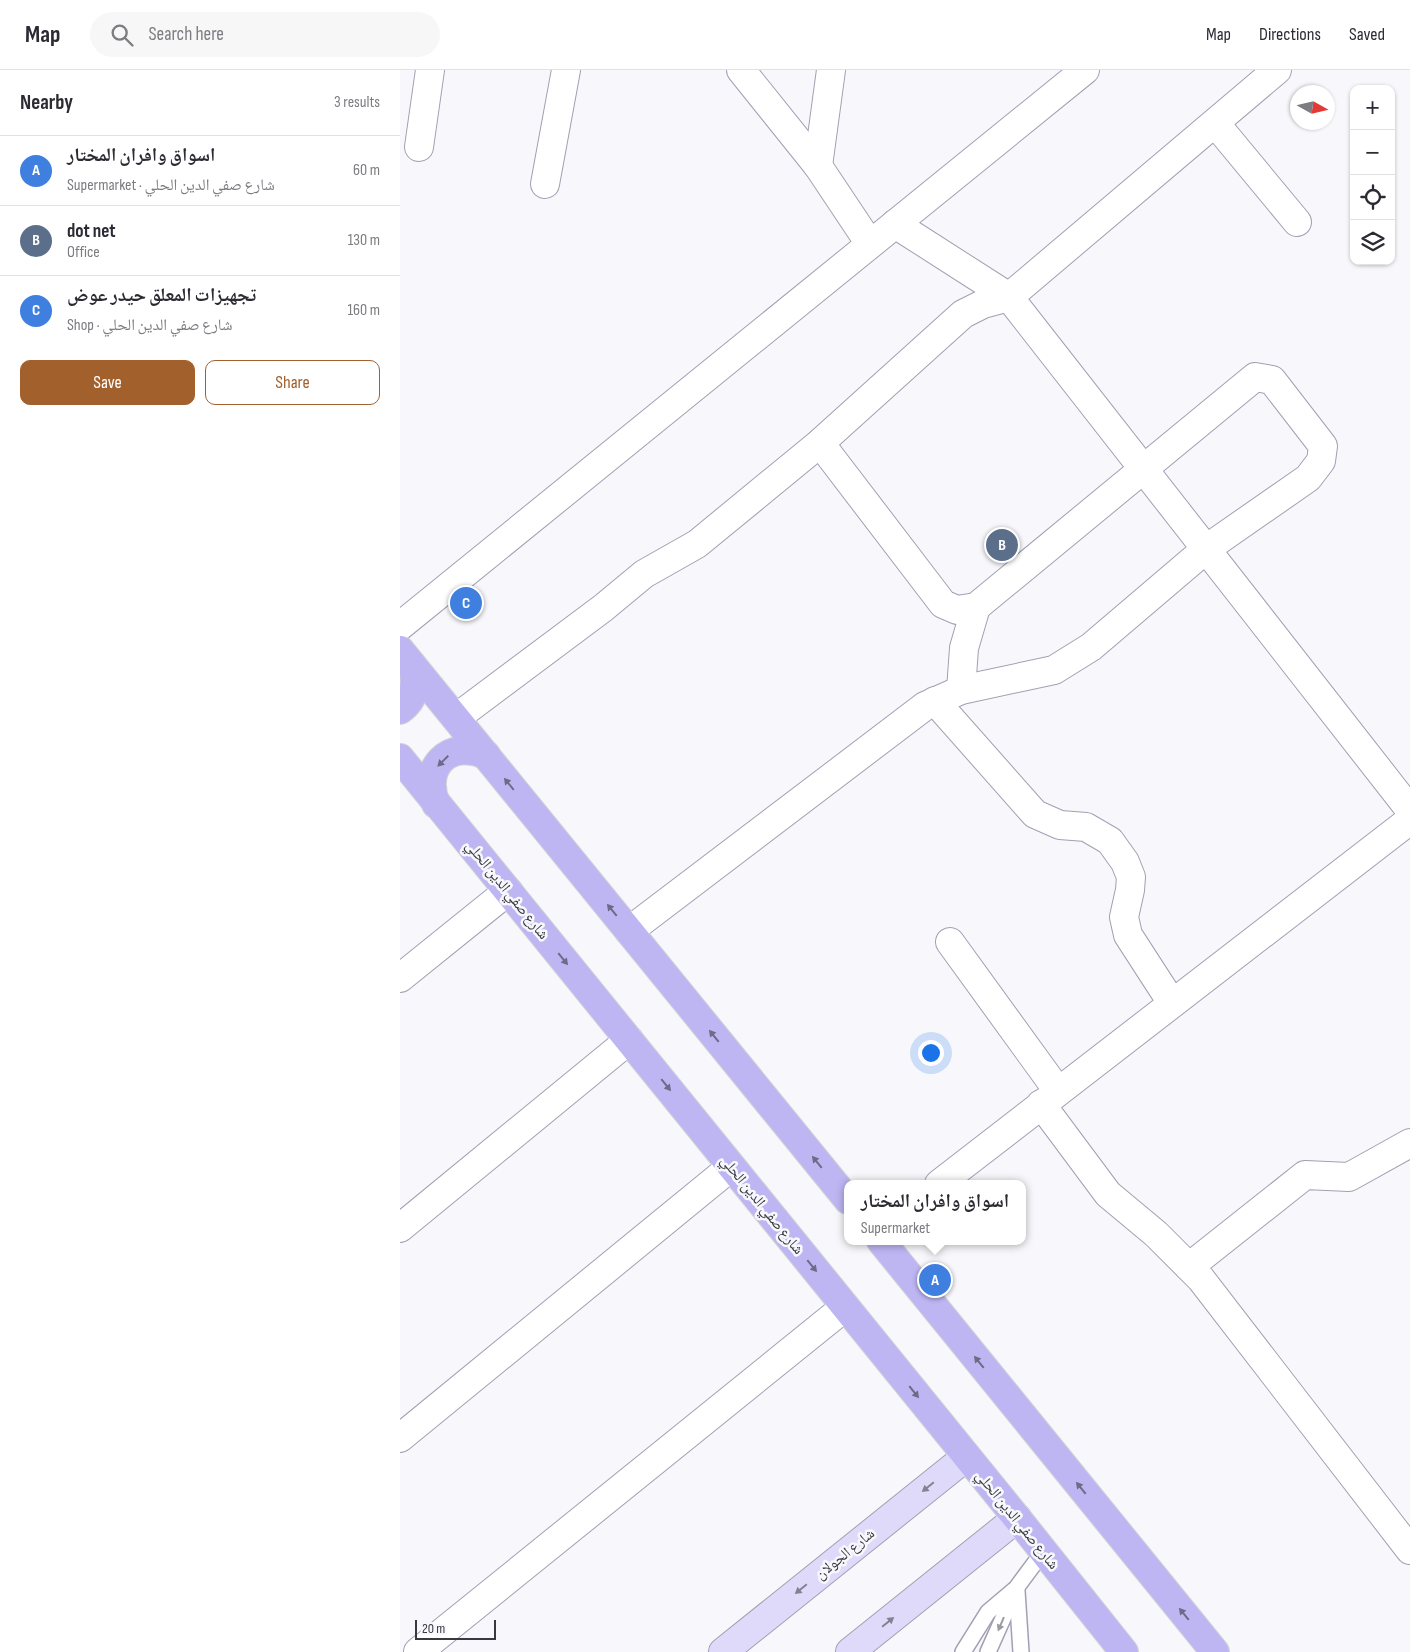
<!DOCTYPE html>
<html lang="en">
<head>
<meta charset="utf-8">
<style>
  :root { --surface:#fff; --page:#f7f7f7; --text:#2b2b33; --muted:#7c7c81; --line:#e1e1e2; --accent:#a2602d }
  body { margin:0; font-family:"Sofia Sans Condensed","Noto Naskh Arabic",sans-serif; background:var(--page); color:var(--text) }
  .controls { position:absolute; right:15px; top:15px; display:grid; overflow:hidden; border-radius:10px; box-shadow:0 1px 4px #0004 }
  .controls button { width:45px; height:45px; display:grid; place-items:center; padding:0; border:0; border-bottom:1px solid var(--line); background:var(--surface); color:var(--text); font:25px sans-serif }
  .compass { position:absolute; left:890px; top:15px; width:45px; height:45px; border-radius:50%; background:var(--surface); box-shadow:0 1px 4px #0004; rotate:98deg }
  .scale { position:absolute; left:15px; bottom:12px; width:81px; box-sizing:border-box; padding-left:5px; border:2px solid #393841; border-top:0; font-size:14px; line-height:18px; white-space:nowrap; color:#393841; -webkit-text-stroke:4px #f8f8fc; paint-order:stroke }
  .you { position:absolute; left:530px; top:982px; width:18px; height:18px; margin:-12px; border:4px solid #fff; border-radius:50%; background:#1a73e8; box-shadow:0 0 0 8px #1a73e833 }
  .badge { display:grid; place-items:center; width:32px; height:32px; border-radius:50%; background:var(--accent); color:#fff; font-size:16px; font-weight:700 }
  .pin { position:absolute; translate:-50% -50%; border:2px solid #fff; box-shadow:0 1px 5px #0006 }
  .popup { position:absolute; left:444px; top:1110px; width:182px; height:65px; box-sizing:border-box; display:grid; place-content:center; border-radius:10px; background:var(--surface); filter:drop-shadow(0 1px 4px #0005); font-size:16px; white-space:nowrap; color:var(--muted) }
  .popup b { font-size:19px; color:var(--text) }
  .popup::after { content:''; position:absolute; left:50%; top:100%; margin-left:-10px; border:10px solid transparent; border-top-color:var(--surface) }
  .list { margin:0; padding:0; list-style:none }
  h2 { display:flex; justify-content:space-between; align-items:center; height:65px; margin:0; padding:0 20px; font-size:21px }
  h2 small { font-size:16px; font-weight:400; color:var(--muted) }
  .list li { display:grid; grid-template-columns:32px 1fr auto; gap:15px; align-items:center; box-sizing:border-box; height:70px; padding:0 20px; border-top:1px solid var(--line) }
  .list b { display:block; font-size:19px; white-space:nowrap }
  .list p { margin:0; font-size:16px; white-space:nowrap; color:var(--muted) }
  .list em { font-size:16px; font-style:normal; color:var(--muted) }
  .actions { display:flex; gap:10px; padding:15px 20px }
  .actions a { flex:1; padding:11px 0; border:1px solid var(--accent); border-radius:10px; text-align:center; font-size:18px; color:var(--accent) }
  .actions .main { background:var(--accent); color:#fff }
  .icon { flex:none; width:28px; height:28px; fill:none; stroke:currentColor; stroke-width:2; stroke-linecap:round; stroke-linejoin:round }
  .map { position:relative; flex:none; width:1010px; height:1582px; overflow:hidden }
  header { display:flex; align-items:center; gap:30px; box-sizing:border-box; height:70px; padding:0 25px; background:var(--surface); border-bottom:1px solid var(--line) }
  header strong { font-size:24px }
  nav { display:flex; gap:28px; margin-inline-start:auto; font-size:18px }
  .search { width:350px; height:45px; background:var(--page); display:flex; align-items:center; gap:12px; box-sizing:border-box; padding:0 18px; border-radius:28px; color:var(--muted); font-size:19px }
  main { display:flex }
  aside { flex:1; background:var(--surface) }
  .map>svg:first-child { display:block }
  .lines { fill:none; stroke-linecap:round; stroke-linejoin:round }
  .lane-casing { stroke:#a1a0b3; stroke-width:18 }
  .street-casing { stroke:#a1a0b3; stroke-width:30 }
  .secondary-casing { stroke:#a1a0b3; stroke-width:30 }
  .primary-casing { stroke:#d3d3d5; stroke-width:30 }
  .lane { stroke:#fff; stroke-width:15 }
  .street { stroke:#fff; stroke-width:28 }
  .secondary { stroke:#dfdaf9; stroke-width:28 }
  .primary { stroke:#beb6f3; stroke-width:28 }
  .oneway { fill:#6e6a88 }
  .oneway2 { fill:#848194 }
  .oneway3 { fill:#9c9ca0 }
  .labels { text-anchor:middle; dominant-baseline:central; stroke-width:5; stroke-linejoin:round; paint-order:stroke }
  .street-label { font-size:15px; fill:#393841; stroke:#f8f8fc }
</style>
</head>
<body>
<header>
<strong>Map</strong>
<div class="search"><svg class="icon" aria-label="search" viewBox="0 0 24 24"><circle cx="10" cy="10" r="6"/><path d="M15 15l6 6"/></svg>Search here</div>
<nav><a>Map</a><a>Directions</a><a>Saved</a></nav>
</header>
<main>
<aside>
<h2>Nearby<small>3 results</small></h2>
<ul class="list">
<li><span class="badge" style="background:#3f7fe0">A</span><div><b>اسواق وافران المختار</b><p>Supermarket · شارع صفي الدين الحلي</p></div><em>60 m</em></li>
<li><span class="badge" style="background:#5c6f8a">B</span><div><b>dot net</b><p>Office</p></div><em>130 m</em></li>
<li><span class="badge" style="background:#3f7fe0">C</span><div><b>تجهيزات المعلق حيدر عوض</b><p>Shop · شارع صفي الدين الحلي</p></div><em>160 m</em></li>
</ul>
<div class="actions"><a class="main">Save</a><a>Share</a></div>
</aside>
<div class="map">
<svg width="1010" height="1582" viewBox="0 0 1010 1582">
  <rect width="100%" height="100%" fill="#f8f8fc"/>
  <g class="lines">
    <defs>
      <g id="lane">
        <path d="M617,1521l4,61"/>
        <path d="M563,1582l25,-40 26,-22"/>
        <path d="M588,1582l29,-65 26,-35"/>
      </g>
      <g id="street">
        <path d="M341,0l77,96 52,78"/>
        <path d="M815,53l82,99"/>
        <path d="M19,77l11,-77"/>
        <path d="M418,96l13,-96"/>
        <path d="M145,114l21,-114"/>
        <path d="M495,154l114,73 401,513"/>
        <path d="M0,556l685,-556"/>
        <path d="M561,620l3,-42 12,-41"/>
        <path d="M535,631l100,113 25,11 26,2 24,14 15,21 6,15 -1,13 -6,27 4,18 44,68"/>
        <path d="M56,648l147,-110 41,-34 53,-30 123,-101 143,-129 20,-10 26,-7 268,-227"/>
        <path d="M229,861l296,-225 36,-16 93,-20 37,-23 115,-98 102,-71 13,-17 2,-15 -51,-66 -17,-3 -279,230 -19,3 -14,-6 -123,-161"/>
        <path d="M550,872l108,149"/>
        <path d="M0,908l108,-87"/>
        <path d="M641,1034l67,90 48,40 45,45 209,271"/>
        <path d="M539,1114l471,-364"/>
        <path d="M0,1158l229,-188"/>
        <path d="M789,1197l116,-92 44,2 61,-34"/>
        <path d="M0,1368l331,-271"/>
        <path d="M18,1582l427,-345"/>
      </g>
      <g id="secondary">
        <path d="M323,1582l243,-195"/>
        <path d="M450,1582l167,-134"/>
      </g>
      <g id="primary">
        <path d="M0,580l448,550"/>
        <path d="M0,640c16,-11 17,-28 12,-45"/>
        <path d="M0,688l617,760 107,134"/>
        <path d="M36,734c-15,-37 13,-65 50,-49"/>
        <path d="M481,1171l334,411"/>
      </g>
    </defs>
    <!-- lane casing -->
    <use href="#lane" class="lane-casing"/>
    <!-- street casing -->
    <use href="#street" class="street-casing"/>
    <!-- secondary casing -->
    <use href="#secondary" class="secondary-casing"/>
    <!-- primary casing -->
    <use href="#primary" class="primary-casing"/>
    <!-- lane -->
    <use href="#lane" class="lane"/>
    <!-- street -->
    <use href="#street" class="street"/>
    <!-- secondary -->
    <use href="#secondary" class="secondary"/>
    <!-- primary -->
    <use href="#primary" class="primary"/>
  </g>
  <!-- one-way arrows -->
  <defs><path id="oneway-solid" d="M-6-.8H1V-3.2L6.5 0L1 3.2V.8H-6Z" transform="scale(1.25)"/></defs>
  <g class="oneway">
    <use href="#oneway-solid" transform="translate(43 691) rotate(135)"/>
    <use href="#oneway-solid" transform="translate(109 714) rotate(-129)"/>
    <use href="#oneway-solid" transform="translate(212 840) rotate(-129)"/>
    <use href="#oneway-solid" transform="translate(163 889) rotate(51)"/>
    <use href="#oneway-solid" transform="translate(314 966) rotate(-129)"/>
    <use href="#oneway-solid" transform="translate(266 1015) rotate(51)"/>
    <use href="#oneway-solid" transform="translate(417 1092) rotate(-129)"/>
    <use href="#oneway-solid" transform="translate(412 1196) rotate(51)"/>
    <use href="#oneway-solid" transform="translate(579 1292) rotate(-129)"/>
    <use href="#oneway-solid" transform="translate(514 1322) rotate(51)"/>
    <use href="#oneway-solid" transform="translate(681 1418) rotate(-129)"/>
    <use href="#oneway-solid" transform="translate(784 1544) rotate(-129)"/>
  </g>
  <g class="oneway2">
    <use href="#oneway-solid" transform="translate(528 1417) rotate(141)"/>
    <use href="#oneway-solid" transform="translate(401 1519) rotate(141)"/>
    <use href="#oneway-solid" transform="translate(488 1552) rotate(-39)"/>
  </g>
  <use class="oneway3" href="#oneway-solid" transform="translate(601 1554) rotate(113)"/>
  <g class="labels">
    <!-- street labels -->
    <g class="street-label">
      <text transform="translate(107 820) rotate(51)">شارع صفي الدين الحلي</text>
      <text transform="translate(362 1135) rotate(51)">شارع صفي الدين الحلي</text>
      <text transform="translate(617 1450) rotate(51)">شارع صفي الدين الحلي</text>
      <text transform="translate(445 1484) rotate(-39)">شارع الجولان</text>
    </g>
  </g>
</svg>
<div class="controls">
<button>+</button>
<button>−</button>
<button><svg class="icon" aria-label="locate" viewBox="0 0 24 24"><circle cx="12" cy="12" r="6"/><path d="M12 2v4M12 18v4M2 12h4M18 12h4"/></svg></button>
<button><svg class="icon" aria-label="layers" viewBox="0 0 24 24"><path d="M12 4l9 5-9 5-9-5zM3 14l9 5 9-5"/></svg></button>
</div>
<svg class="compass" viewBox="-18 -18 36 36"><path d="M0-13l5 13h-10z" fill="#e53935"/><path d="M0 13l5-13h-10z" fill="#7c7c81"/></svg>
<div class="scale">20 m</div>
<div class="you"></div>
<div class="pin badge" style="left:535px;top:1210px;background:#3f7fe0">A</div>
<div class="popup"><b>اسواق وافران المختار</b>Supermarket</div>
<div class="pin badge" style="left:602px;top:475px;background:#5c6f8a">B</div>
<div class="pin badge" style="left:66px;top:533px;background:#3f7fe0">C</div>
</div>
</main>
</body>
</html>
